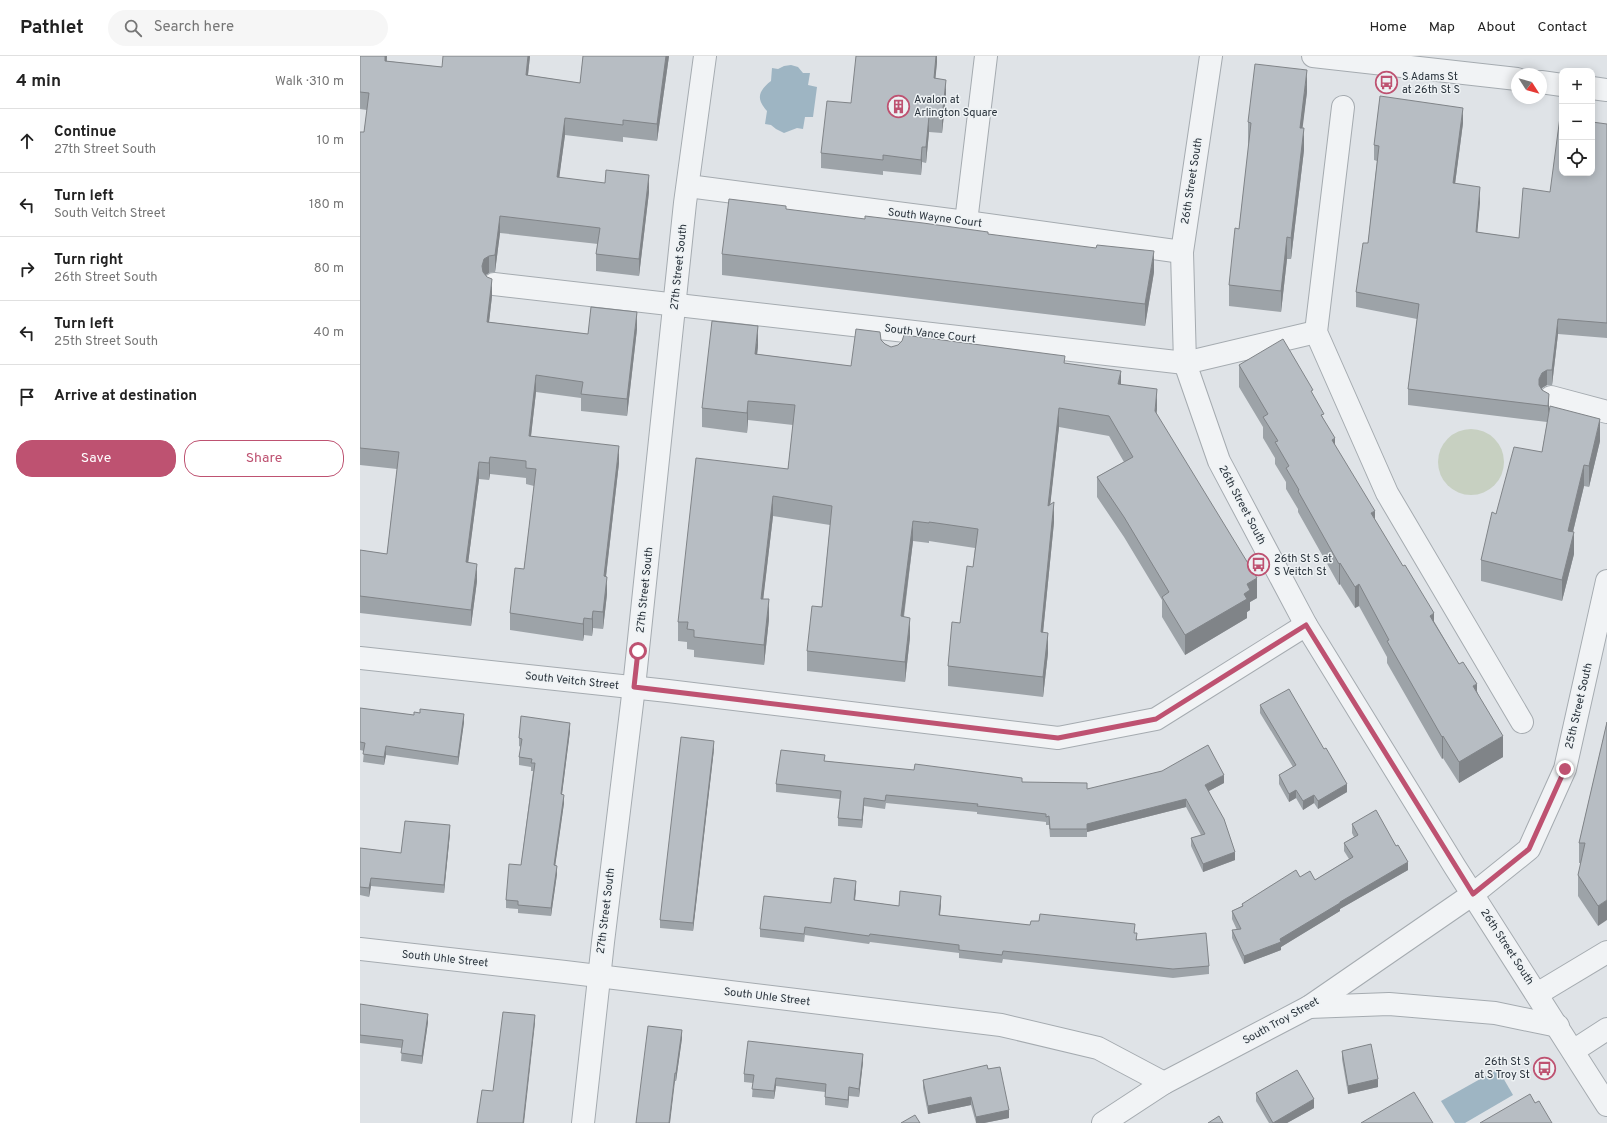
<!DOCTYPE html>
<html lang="en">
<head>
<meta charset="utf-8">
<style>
  :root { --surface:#fff; --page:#f6f6f6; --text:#222; --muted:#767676; --line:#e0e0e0; --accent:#be5271 }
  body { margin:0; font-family:Overpass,sans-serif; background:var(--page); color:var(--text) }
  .controls { position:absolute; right:12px; top:12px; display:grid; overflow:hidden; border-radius:8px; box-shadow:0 2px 10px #0003 }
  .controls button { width:36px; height:36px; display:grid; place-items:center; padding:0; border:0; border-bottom:1px solid var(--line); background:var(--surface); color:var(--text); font:20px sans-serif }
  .compass { position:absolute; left:1151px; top:12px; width:36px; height:36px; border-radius:50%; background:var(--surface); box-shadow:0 2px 10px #0003; rotate:126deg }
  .stop { position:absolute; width:12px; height:12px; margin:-9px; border:3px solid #be5271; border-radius:50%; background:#fff }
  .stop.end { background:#be5271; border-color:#fff; box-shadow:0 1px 4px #0008 }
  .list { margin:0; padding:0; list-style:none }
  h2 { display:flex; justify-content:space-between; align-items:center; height:52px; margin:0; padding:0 16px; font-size:17px }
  h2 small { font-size:13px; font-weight:400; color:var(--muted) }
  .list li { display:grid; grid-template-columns:26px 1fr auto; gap:12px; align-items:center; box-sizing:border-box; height:64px; padding:0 16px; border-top:1px solid var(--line) }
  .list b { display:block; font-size:15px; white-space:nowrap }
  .list p { margin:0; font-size:13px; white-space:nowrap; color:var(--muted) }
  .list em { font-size:13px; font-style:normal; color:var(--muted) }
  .actions { display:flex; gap:8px; padding:12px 16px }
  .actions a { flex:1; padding:9px 0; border:1px solid var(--accent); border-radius:16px; text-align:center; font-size:14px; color:var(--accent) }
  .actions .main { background:var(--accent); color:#fff }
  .icon { flex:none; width:22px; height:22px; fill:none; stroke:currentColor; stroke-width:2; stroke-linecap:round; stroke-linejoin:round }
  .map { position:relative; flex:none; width:1247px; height:1067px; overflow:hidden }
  header { display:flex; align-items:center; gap:24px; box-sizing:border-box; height:56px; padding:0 20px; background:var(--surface); border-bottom:1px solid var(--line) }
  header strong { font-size:19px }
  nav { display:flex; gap:22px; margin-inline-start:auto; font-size:14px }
  .search { width:280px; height:36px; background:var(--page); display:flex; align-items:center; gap:10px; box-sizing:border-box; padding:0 14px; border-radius:22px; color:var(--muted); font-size:15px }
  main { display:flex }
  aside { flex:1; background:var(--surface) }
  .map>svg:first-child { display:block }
  .green { fill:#c7d0c1 }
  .water { fill:#9eb5c3 }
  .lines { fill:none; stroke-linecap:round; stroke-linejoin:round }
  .minor-casing { stroke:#a5abb0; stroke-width:24 }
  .minor { stroke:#f1f3f5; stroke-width:22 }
  .wall { fill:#9da3a8 }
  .shaded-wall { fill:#808488 }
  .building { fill:#b7bdc3; stroke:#808488 }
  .route { stroke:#be5271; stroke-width:5 }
  .labels { text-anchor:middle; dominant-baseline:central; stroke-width:3; stroke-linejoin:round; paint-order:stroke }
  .poi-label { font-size:11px; fill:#2a333c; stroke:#eef2f4; text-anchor:start }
  .street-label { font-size:11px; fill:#2a333c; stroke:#eef2f4 }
</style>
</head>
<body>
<header>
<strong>Pathlet</strong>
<div class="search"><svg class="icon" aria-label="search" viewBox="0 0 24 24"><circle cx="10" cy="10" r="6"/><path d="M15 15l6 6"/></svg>Search here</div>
<nav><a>Home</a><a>Map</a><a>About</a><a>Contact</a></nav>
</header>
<main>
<aside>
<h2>4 min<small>Walk · 310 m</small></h2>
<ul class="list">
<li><svg class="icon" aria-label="ahead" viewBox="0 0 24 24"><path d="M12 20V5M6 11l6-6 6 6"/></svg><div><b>Continue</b><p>27th Street South</p></div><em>10 m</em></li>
<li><svg class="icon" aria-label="left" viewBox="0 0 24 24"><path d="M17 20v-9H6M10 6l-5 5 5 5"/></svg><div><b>Turn left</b><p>South Veitch Street</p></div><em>180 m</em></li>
<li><svg class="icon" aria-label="right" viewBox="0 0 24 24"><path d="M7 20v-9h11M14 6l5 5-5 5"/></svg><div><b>Turn right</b><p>26th Street South</p></div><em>80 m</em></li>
<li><svg class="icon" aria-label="left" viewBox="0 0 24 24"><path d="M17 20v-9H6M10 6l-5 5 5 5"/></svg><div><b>Turn left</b><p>25th Street South</p></div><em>40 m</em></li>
<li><svg class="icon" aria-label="arrive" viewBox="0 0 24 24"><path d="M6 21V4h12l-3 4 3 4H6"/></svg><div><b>Arrive at destination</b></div></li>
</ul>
<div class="actions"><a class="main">Save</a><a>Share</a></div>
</aside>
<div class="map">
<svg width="1247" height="1067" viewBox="0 0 1247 1067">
  <rect width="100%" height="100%" fill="#dfe3e7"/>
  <!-- green -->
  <circle class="green" cx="1111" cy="406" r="33"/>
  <!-- water -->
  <g class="water">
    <path d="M431,9l7,2 5,6h7l-2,12 9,2 -4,30h-8l-2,12 -6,-1 -13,5 -8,-4 -5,-4 -6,-1 2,-13c-11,-12 -9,-20 4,-30l1,-13 6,1 6,-3z"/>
    <path d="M1138,1013l15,26 -48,28h-10l-14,-22z"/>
  </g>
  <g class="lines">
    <defs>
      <g id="minor">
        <path d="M851,0l-29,196 3,111 34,98 87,164 149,242 152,238"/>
        <path d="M953,0l204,23"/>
        <path d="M1181,26l21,3"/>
        <path d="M1232,32l15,2"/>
        <path d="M983,51l-27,225 71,161 135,229"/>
        <path d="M328,130l278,36 216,30"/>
        <path d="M606,166l20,-166"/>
        <path d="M134,228l691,79 131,-31"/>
        <path d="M1191,341l56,15"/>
        <path d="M0,602l308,33 390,47 98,-19 150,-94"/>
        <path d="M0,893l205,23 436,53 97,23 66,35"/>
        <path d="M1177,938l70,-42"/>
        <path d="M949,951l80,-3 106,9 63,13"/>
        <path d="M1213,995l34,-22"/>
        <path d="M223,1067l20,-181 31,-255 51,-484 20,-147"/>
        <path d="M743,1067l61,-40 145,-76 164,-113 56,-45 36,-80 42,-188"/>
      </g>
    </defs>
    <!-- minor casing -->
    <use href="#minor" class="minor-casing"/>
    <!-- minor -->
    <use href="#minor" class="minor"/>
  </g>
  <!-- wall -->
  <g class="wall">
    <path d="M0,0h27v5l55,6 88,-11 -2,19 52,8 3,-27h86l-12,85 -34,-4v5l-58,-7 -6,43 90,14 -10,84 -43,-5v-17l2,-10 -98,-11 -5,39 -6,1 -4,2 7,21 -3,26 99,12 49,-5 -10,87 -46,-5v-13l-45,-6 -5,44 88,27 -13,114 1,17 -4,35 -10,-1 -1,8 -8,-1 -1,6 -73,-11v-17l14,-44 10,-83 -8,-2v-6l-36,-4 -1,6 -10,-1 -11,84 9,18 -6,45 -111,-13v-63l27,4 10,-85 -37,-4v-333h4l3,-22 -7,-1z"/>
    <path d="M577,0v6l-2,17 11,16 -4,38 -13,-1 -3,31 -4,-1 -1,13 -38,-4v4l-62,-7v-15l30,-50z"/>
    <path d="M947,36l-5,36 2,22 -13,109h-4l-6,53 -52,-6v-21l10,-56 10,-85 -1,-1v-21z"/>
    <path d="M1103,67l-8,61 25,18 -3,30 42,6 31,-46 57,-68v214l-49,-4 -6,51h-5l-5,3v2l7,19 -1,10 52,22 -11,46 -5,-1 -11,46 1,22 -12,47 -81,-20v-21l15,-46 46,-62 5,-30 -139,-17v-16l9,-70 -61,-12v-15l12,-49 9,-82 -3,-1v-15z"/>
    <path d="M628,178l166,38 -9,54 -423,-51v-21z"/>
    <path d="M521,284l4,4 6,3 174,17 56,20 36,25 -1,4 101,185 -7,4v8l-3,2v6l-62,37 -23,-38v-17l-38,-63 -27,-40v-20l27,-15 -15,-26 -50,-9 -9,77 4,18 -11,111 5,20 -5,44 -95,-11v-20l12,-43 13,-56 2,-19 -46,-7v2l-16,-2 -9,76 6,20 -5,45 -98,-11v-20l15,-44 8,-82 -57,-9 -10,83 6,20 -5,46 -70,-8v-7l-7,-1v-7l-9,-1v-19l110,-153 5,-44 -45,-5 -1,13 -45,-6v-19l56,-62 -1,8 94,12z"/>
    <path d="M879,309l74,30 22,50 40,75 84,144 18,27 26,66 -44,26 -16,-25 -1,1 -55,-96v-6l-28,-51 -4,2 -15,-24 -1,1 -41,-73v-3l-12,-20v-7l-11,-18v-6l-12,-20v-11l-24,-40z"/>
    <path d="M900,649l87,87 -29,17 -4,-6 -11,7 -7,-12 -7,4 -10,-18v-9l14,-8 -33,-54z"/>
    <path d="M0,652l104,14 -6,43 -72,-10 -2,10 -21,-3 1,-11 -4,-1z"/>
    <path d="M1247,666l-9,204 -20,-30v-21l3,-12h-2v-20z"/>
    <path d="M210,675l-8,63 2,9 -9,63 2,8 -6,42 -33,-3v-4l-12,-1v-8l15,-35 12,-94h-2v-4l-12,-2v-8l2,-10 -2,-1v-8z"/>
    <path d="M354,693l-21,182 -33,-3v-8z"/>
    <path d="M465,705l197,21 65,7 137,-6 -15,8 26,69 -32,12 -12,-26v-8l10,-3 -15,-28 -99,25v5h-37l-1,-12h-3v-3l-69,-8v-2l-91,-9 -1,6 -21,-3 -2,22 -24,-2v-8l2,-19 -64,-7v-8z"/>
    <path d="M992,768l56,46 -68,39v2l-59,36v3l-37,14 -12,-26v-8h5l-5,-11v-8l10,-5v-2l58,-27 15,3 34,-21 -5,-8v-8l10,-6 -2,-4z"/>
    <path d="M90,777l-6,60 -73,-7 -2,11 -9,-2v-47l41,5z"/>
    <path d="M496,833l-1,11 44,6 42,-2 -1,11 90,10 105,8 2,7 72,26v8l-36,4 -170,-19 -1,4 -43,-5v-5l-89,-11 -1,2 -64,-9 -1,7 -44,-5v-8l71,-26z"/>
    <path d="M0,948l68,18 -6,42 -21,-3 1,-13 -42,-5z"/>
    <path d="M322,982l-6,43h-1l-39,42z"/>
    <path d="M982,995l36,36 -30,7 -6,-35z"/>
    <path d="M503,1006l-4,35 -10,-1 -1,12 -23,-3v-13l-49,-6 -2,13 -22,-2 1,-14 -9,-1v-8z"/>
    <path d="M628,1013l21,49 -25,5h-8l-5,-18 -43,9 -5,-26v-8z"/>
    <path d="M896,1037l58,15 -27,15h-18l-13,-22z"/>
  </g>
  <!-- shaded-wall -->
  <g class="shaded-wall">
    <path d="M25,0h2l-2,22z"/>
    <path d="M168,0h2l-4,36v-17z"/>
    <path d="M306,0h3l-12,85v-17z"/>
    <path d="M576,0h1v6l-3,32v-16z"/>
    <path d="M947,14v22l-7,57v-21z"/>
    <path d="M586,24v15l-4,38v-15z"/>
    <path d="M1103,52v15l-10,76v-16z"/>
    <path d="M569,60v16l-3,31v-16z"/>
    <path d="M205,62v17l-8,59v-17z"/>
    <path d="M944,72v22l-13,109v-21z"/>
    <path d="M562,91v15l-1,13v-15z"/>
    <path d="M289,119v17l-10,84v-17z"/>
    <path d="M1120,131v15l-4,46v-16z"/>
    <path d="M140,160v17l-5,39v-17z"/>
    <path d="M927,181v22l-6,53v-21z"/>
    <path d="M794,195v21l-9,54v-22z"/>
    <path d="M129,200v17l-5,3 -2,7v-17l2,-7z"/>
    <path d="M132,223v17l-5,43v-17z"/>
    <path d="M277,256v17l-10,87v-17z"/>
    <path d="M1198,263v15l-6,51v-15z"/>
    <path d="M398,270v20l-3,28v-20z"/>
    <path d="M1187,314v15l-5,3 -3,6v-15l3,-6z"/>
    <path d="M761,315v19l-3,-6z"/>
    <path d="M176,319v17l-7,61v-17z"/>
    <path d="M797,333v20l-2,21v-19z"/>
    <path d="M1189,338v15l-1,13v-16z"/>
    <path d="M388,345v19l-1,13v-20z"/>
    <path d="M699,352v19l-11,98v-19z"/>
    <path d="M1240,363v22l-11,46v-21z"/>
    <path d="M975,382v21l-3,-19z"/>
    <path d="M259,390v17l-15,130v-17z"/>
    <path d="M130,401v17l-1,6v-17z"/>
    <path d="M119,406v17l-13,100v-17z"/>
    <path d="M1224,409v21l-16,66v-21z"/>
    <path d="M413,440v20l-12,102v-19z"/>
    <path d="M694,446v20l-13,130v-20z"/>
    <path d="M1015,455v22l-4,-20z"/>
    <path d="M553,465v20l-12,95v-20z"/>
    <path d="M1214,476v22l-12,47v-21z"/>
    <path d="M980,507v21l-1,1v-21z"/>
    <path d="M117,508v17l-6,45v-16z"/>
    <path d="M247,521v17l-4,35v-17z"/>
    <path d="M897,522v20l-7,4v8l-3,2v6l-62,37v-20l59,-41 3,-10z"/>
    <path d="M999,528v22l-4,2v-21z"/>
    <path d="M409,543v20l-5,46v-20z"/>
    <path d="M233,555v17l-1,8v-17z"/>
    <path d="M1074,557v22l-4,-19z"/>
    <path d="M224,562v17l-1,6v-17z"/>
    <path d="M550,562v19l-5,45v-20z"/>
    <path d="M688,577v20l-5,44v-20z"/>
    <path d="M1117,628v21l-4,-19z"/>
    <path d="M104,658v8l-6,43v-8z"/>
    <path d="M210,667v8l-9,71v-8z"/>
    <path d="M1083,680v22l-1,1v-22z"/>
    <path d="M1143,680v21l-44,26v-21z"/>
    <path d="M354,685v8l-21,182v-8z"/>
    <path d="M26,690v9l-2,10v-8z"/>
    <path d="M864,719v8l-19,10v-8z"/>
    <path d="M987,728v8l-29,17v-8z"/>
    <path d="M936,734v8l-7,4v-8z"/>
    <path d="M204,739v8l-10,71v-9z"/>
    <path d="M954,739v8l-11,7v-9z"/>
    <path d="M504,742v8l-2,22v-8z"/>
    <path d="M826,743v8l-99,25v-8z"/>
    <path d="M90,769v8l-6,60v-8z"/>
    <path d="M875,796v8l-32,12v-8z"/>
    <path d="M1048,806v8l-68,39v2l-59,36v3l-37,14v-8l36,-17 60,-37z"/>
    <path d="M197,810v8l-6,42v-8z"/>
    <path d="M11,822v8l-2,11v-9z"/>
    <path d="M496,825v8l-2,19v-8z"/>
    <path d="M581,840v8l-2,19v-8z"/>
    <path d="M1247,844v20l-9,6v-20z"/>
    <path d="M68,958v8l-6,42v-8z"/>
    <path d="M175,959v8l-11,100h-1z"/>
    <path d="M322,974v8l-6,43v-8z"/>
    <path d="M503,998v8l-4,35v-8z"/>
    <path d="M315,1017v8l-5,42h-1z"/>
    <path d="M416,1022v8l-2,13v-8z"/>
    <path d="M1018,1023v8l-30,7v-8z"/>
    <path d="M489,1031v9l-1,12v-8z"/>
    <path d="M611,1041v8l-43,9v-8z"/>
    <path d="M954,1043v9l-27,15h-14z"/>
    <path d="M649,1054v8l-25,5h-8v-6z"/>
  </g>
  <!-- building -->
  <g class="building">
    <path d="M0,0h25v5l57,6 1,-11h85l-2,19 54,8 3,-27h83l-9,68 -34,-4v5l-58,-7 -8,59 48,6 1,-13 43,5 -10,84 -43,-5 4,-26 -100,-12 -5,39 -6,1 -5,3 -2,7 1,6 4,5 5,2 -5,43 101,12 3,-27 46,5 -10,87 -46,-5 2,-12 -47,-7 -7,61 90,10 -15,130 3,1 -4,35 -10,-1 -1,8 -8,-1 -1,6 -73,-11 5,-45 9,1 12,-100 -10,-1v-7l-36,-4 -1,6 -10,-1 -13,100 11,2 -6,46 -111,-14v-46l27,4 12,-102 -39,-4v-316h4l5,-39 -9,-1z"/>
    <path d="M496,0h80l-2,22 12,2 -4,38 -13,-2 -3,31h-4l-1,13 -38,-5v5l-62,-7 6,-52 24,2z"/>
    <path d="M895,8l52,6 -7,58h4l-13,110 -4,-1 -6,54 -52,-6 6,-57 4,1 12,-106 -3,-1z"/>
    <path d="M1020,40l83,12 -10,75 27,4 -4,45 43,6 4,-50 27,4 10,-75h2v56h30v-51l15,2v199l-49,-4 -6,51h-5l-5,3 -3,6v6l3,5 7,4 -1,12 -140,-17 11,-85 -63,-12 7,-49h5l11,-97 -5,-1z"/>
    <path d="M369,143l57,7v3l79,10v-3l58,7 65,9v2l108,14 1,-3 57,6 -9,53 -423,-50z"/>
    <path d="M352,265l46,5 -3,28 96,12 5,-37 24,3 1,8 4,4 6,3 7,-2 4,-4 2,-6 161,21 -1,7 57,8 -3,13 39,5 -2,22 102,167 -10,6 3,6 -6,4 3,5 -62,36 -23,-38 7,-5 -45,-75 -27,-40 36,-20 -24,-41 -50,-8 -11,98 6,-4 -13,130 7,1 -5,44 -95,-11 4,-44 8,1 7,-57 6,1 5,-38 -49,-7v1l-16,-2 -12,95 9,2 -5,44 -98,-11 5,-45 10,1 10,-101 -59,-10 -12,103h8l-5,46 -70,-8v-7l-7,-1 1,-7h-10l18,-164 92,11 7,-64 -47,-4 -1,12 -45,-5z"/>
    <path d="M923,283l30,51 -2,1 13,23 -3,1 14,23 -3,2 43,71 -4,2 32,53 2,-1 29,48 -4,3 29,48 4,-2 14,22 -4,2 30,50 -44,26 -16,-26 -1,1 -55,-96 2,-1 -30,-56 -4,3 -15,-24 -1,1 -41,-73 1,-1 -13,-22 3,-2 -14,-24 3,-1 -15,-24 5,-3 -29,-49z"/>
    <path d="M1190,350l50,13 -11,47 -5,-1 -16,66 6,1 -12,48 -81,-20 11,-48 4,2 18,-67 28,5z"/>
    <path d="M929,633l35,60 2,-1 21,36 -29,17 -4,-6 -11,6 -7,-11 -7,4 -10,-19 17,-10 -36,-60z"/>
    <path d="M0,652l54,7v-3l6,1v-4l44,5 -6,43 -72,-11 -2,11 -21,-3 2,-11 -5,-1z"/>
    <path d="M161,660l49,7 -9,71 3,1 -10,70 3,1 -6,42 -33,-3v-4l-12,-1 3,-36 12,1 14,-102h-4l1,-4 -13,-2 3,-18 -3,-1z"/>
    <path d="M1247,666v178l-9,6 -20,-31 7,-32h-6z"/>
    <path d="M321,681l33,4 -21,182 -33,-3z"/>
    <path d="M848,689l16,30 -19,10 19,34 11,33 -32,12 -12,-26 14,-4 -19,-35 -99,25v5h-37l-1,-13 -3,1v-3l-69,-8 1,-2 -92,-9 -1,6 -21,-3 -2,22 -24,-2 3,-27 -65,-7 5,-34 44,5 -1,6 90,9 1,-6 107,14v4l65,1v6l75,-18z"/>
    <path d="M1016,754l20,36 2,-1 10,17 -68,40v1l-60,36 1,3 -37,14 -12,-26 9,-1 -9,-18 11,-5 -1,-2 54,-34 4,7 10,-6 5,9 38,-23 -9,-14 14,-8 -6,-11z"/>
    <path d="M45,765l45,4 -6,60 -73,-7 -2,10 -9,-1v-39l41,5z"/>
    <path d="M474,822l22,3 -2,19 45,6 1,-15 41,5 -2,19 91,10 1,-4h8l1,-7 95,10 -1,9h3l-1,7 70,-7 3,33 -36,3 -170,-18 -1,4 -43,-5v-5l-89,-11 -1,2 -64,-9 -1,7 -44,-5 4,-33 67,7z"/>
    <path d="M0,948l68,10 -6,42 -21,-3 2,-13 -43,-5z"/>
    <path d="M143,956l32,3 -12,108h-46l5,-33 11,1z"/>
    <path d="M288,970l34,4 -6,43h-1l-6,50h-33z"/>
    <path d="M388,985l115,13 -4,35 -10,-2 -1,13 -23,-3 1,-13 -50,-6 -2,13 -22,-2 2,-14 -10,-1z"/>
    <path d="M1011,988l7,35 -30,7 -6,-35z"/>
    <path d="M627,1009l1,4 12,-2 9,43 -33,7 -5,-20 -43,9 -5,-26z"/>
    <path d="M937,1014l17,29 -41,24 -17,-30z"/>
    <path d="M1054,1036l19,31h-72z"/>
    <path d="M1170,1038l5,9 4,-2 13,22h-72z"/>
    <path d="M555,1059l5,8h-19z"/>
    <path d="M859,1060l4,7h-15z"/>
  </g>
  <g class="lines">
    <!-- route -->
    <path class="route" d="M278,595l-4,36 424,51 98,-19 150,-94 167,269 56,-45 36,-80"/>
  </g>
  <!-- icons -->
  <defs>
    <symbol id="bus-ring" viewBox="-11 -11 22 22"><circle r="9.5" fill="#eef2f4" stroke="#be5271" stroke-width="1.5"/><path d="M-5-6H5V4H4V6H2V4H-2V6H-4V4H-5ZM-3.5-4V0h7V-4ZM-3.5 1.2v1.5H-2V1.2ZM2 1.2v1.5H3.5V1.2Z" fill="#be5271"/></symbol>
    <symbol id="building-ring" viewBox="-11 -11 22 22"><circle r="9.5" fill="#eef2f4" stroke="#be5271" stroke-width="1.5"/><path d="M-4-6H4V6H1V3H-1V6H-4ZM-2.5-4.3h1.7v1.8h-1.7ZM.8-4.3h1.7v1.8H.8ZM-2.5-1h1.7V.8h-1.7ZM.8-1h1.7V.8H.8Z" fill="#be5271"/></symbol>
  </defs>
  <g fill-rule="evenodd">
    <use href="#bus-ring" x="1014" y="14" width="25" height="25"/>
    <use href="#building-ring" x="526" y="38" width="25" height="25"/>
    <use href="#bus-ring" x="886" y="496" width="25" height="25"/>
    <use href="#bus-ring" x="1172" y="1000" width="25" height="25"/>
  </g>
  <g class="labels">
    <!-- poi labels -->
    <g class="poi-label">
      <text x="1042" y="21">S Adams St<tspan x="1042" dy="13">at 26th St S</tspan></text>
      <text x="554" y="44">Avalon at<tspan x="554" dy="13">Arlington Square</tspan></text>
      <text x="914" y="503">26th St S at<tspan x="914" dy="13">S Veitch St</tspan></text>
      <text x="1170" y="1006" text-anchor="end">26th St S<tspan x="1170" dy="13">at S Troy St</tspan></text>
    </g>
    <!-- street labels -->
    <g class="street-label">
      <text transform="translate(832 125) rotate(-81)">26th Street South</text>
      <text transform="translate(575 162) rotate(7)">South Wayne Court</text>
      <text transform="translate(319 211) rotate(-84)">27th Street South</text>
      <text transform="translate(570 278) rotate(7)">South Vance Court</text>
      <text transform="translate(882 449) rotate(62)">26th Street South</text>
      <text transform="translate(285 534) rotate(-84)">27th Street South</text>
      <text transform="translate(212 625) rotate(6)">South Veitch Street</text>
      <text transform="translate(1219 650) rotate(-77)">25th Street South</text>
      <text transform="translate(246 855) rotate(-83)">27th Street South</text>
      <text transform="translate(1147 891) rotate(57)">26th Street South</text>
      <text transform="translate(85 903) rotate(6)">South Uhle Street</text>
      <text transform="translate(407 941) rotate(7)">South Uhle Street</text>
      <text transform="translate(921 965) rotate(-29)">South Troy Street</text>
    </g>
  </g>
</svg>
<div class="controls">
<button>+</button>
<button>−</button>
<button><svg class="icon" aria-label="locate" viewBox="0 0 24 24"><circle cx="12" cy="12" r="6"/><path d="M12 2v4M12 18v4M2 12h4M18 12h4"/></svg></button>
</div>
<svg class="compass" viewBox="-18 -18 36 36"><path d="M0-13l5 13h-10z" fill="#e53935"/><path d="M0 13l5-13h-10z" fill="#767676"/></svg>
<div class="stop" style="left:278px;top:595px"></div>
<div class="stop end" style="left:1205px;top:713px"></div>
</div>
</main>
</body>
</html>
